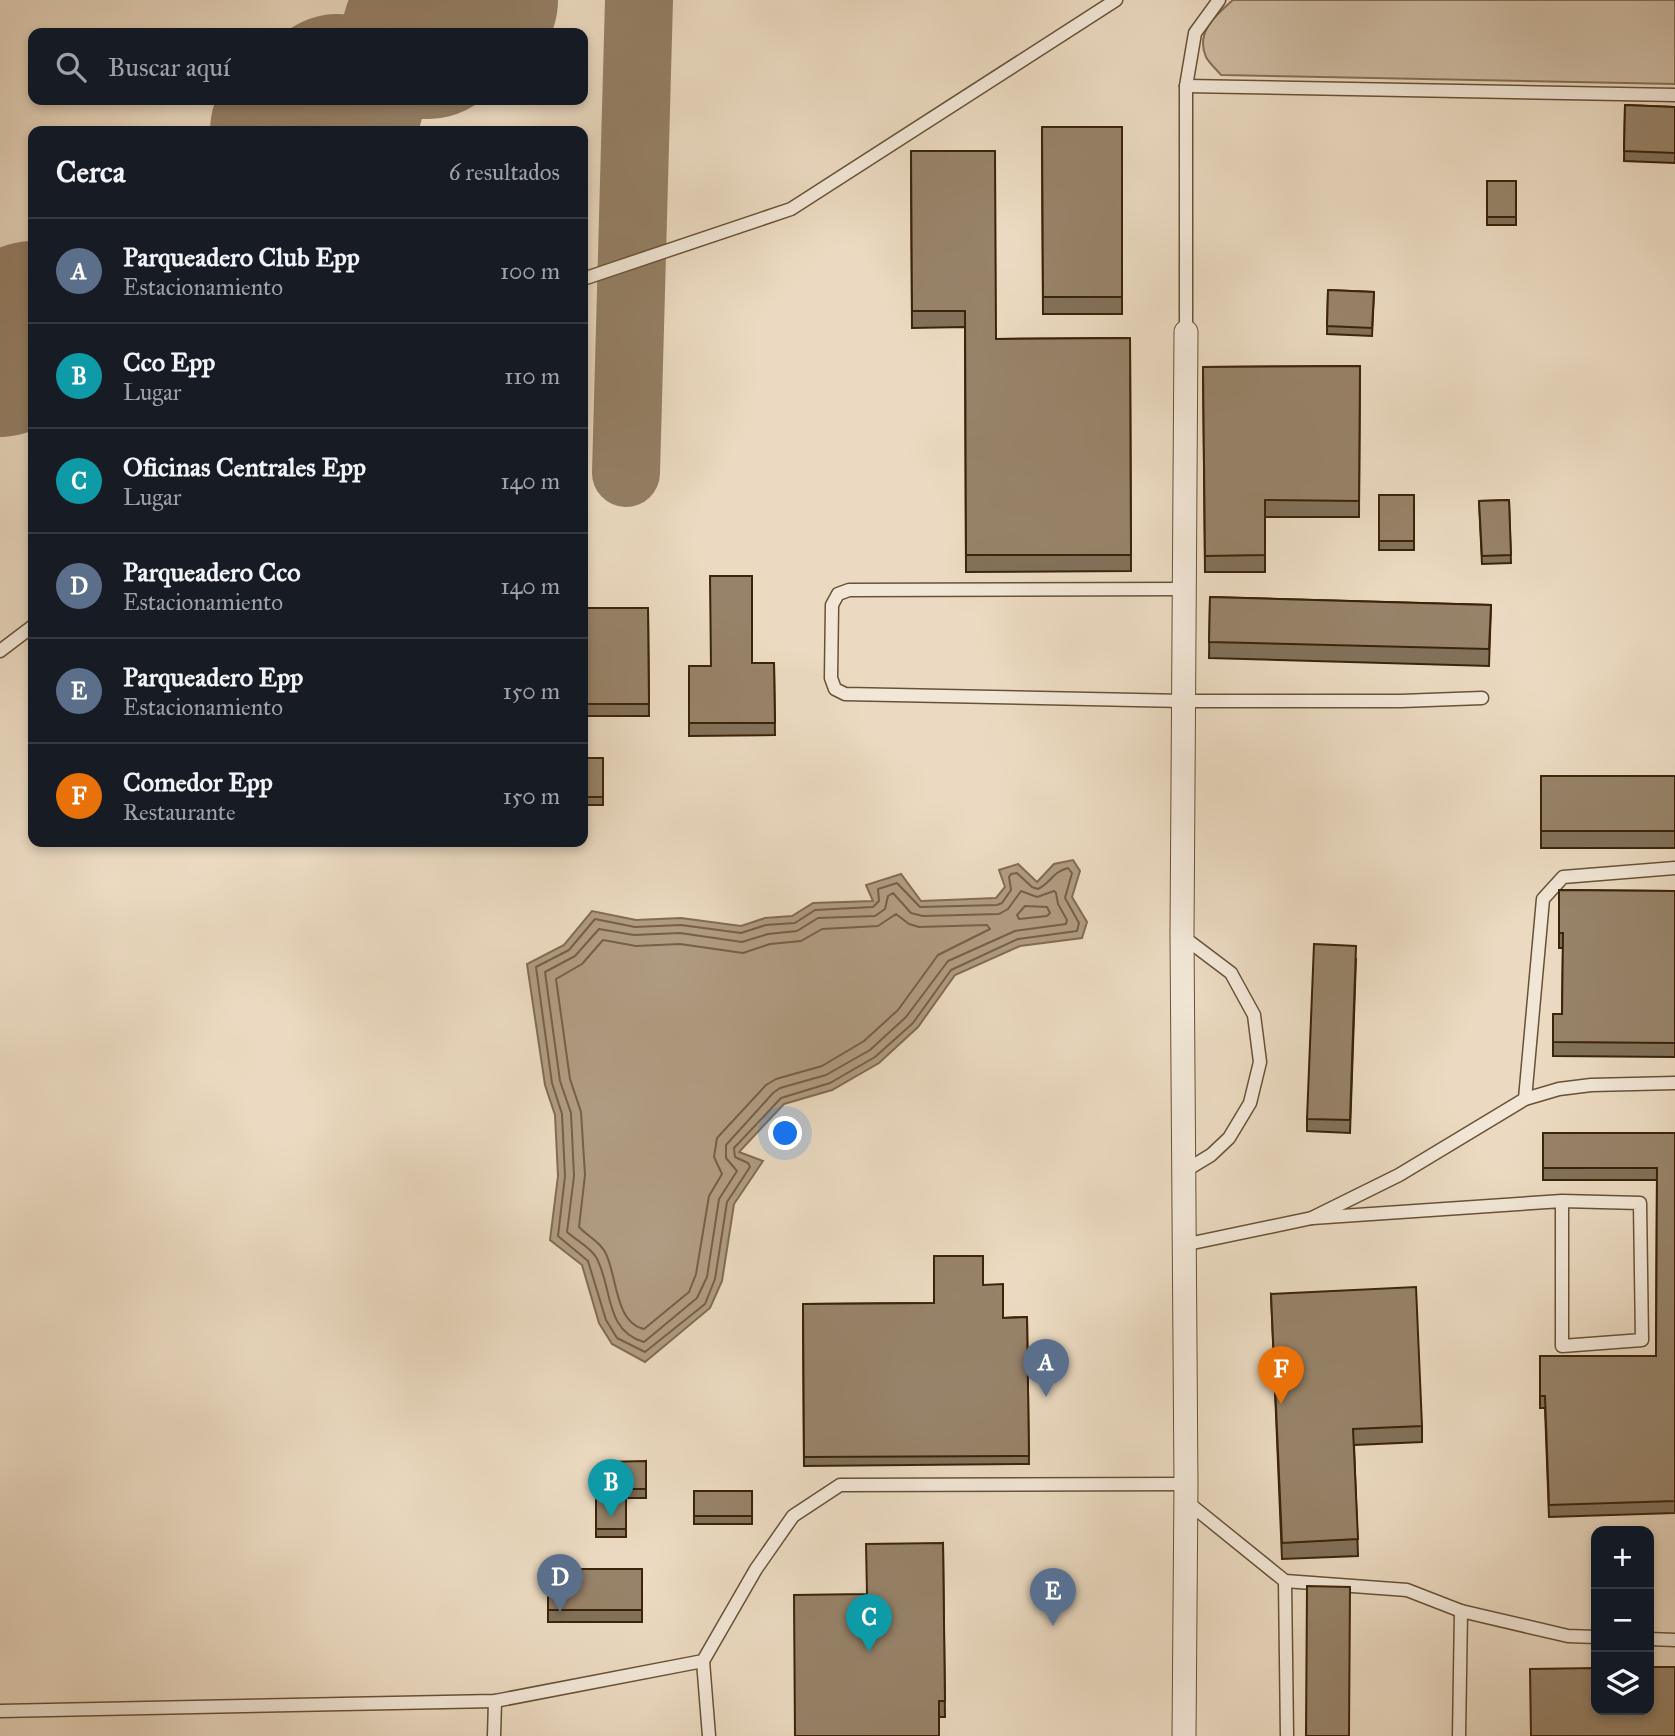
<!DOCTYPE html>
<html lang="es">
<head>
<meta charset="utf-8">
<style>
  :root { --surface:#171b24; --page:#20242c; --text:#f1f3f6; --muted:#9ea1a6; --line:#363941; --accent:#ea580c }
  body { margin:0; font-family:"IM FELL Great Primer",serif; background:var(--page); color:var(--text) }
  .controls { position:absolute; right:21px; bottom:21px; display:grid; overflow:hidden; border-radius:14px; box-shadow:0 4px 10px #0003 }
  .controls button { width:63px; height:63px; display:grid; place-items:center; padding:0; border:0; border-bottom:2px solid var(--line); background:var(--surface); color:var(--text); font:35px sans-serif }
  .you { position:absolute; left:786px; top:1134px; width:24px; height:24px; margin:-18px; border:5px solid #fff; border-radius:50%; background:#1a73e8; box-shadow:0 0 0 10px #1a73e833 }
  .badge { display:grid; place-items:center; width:46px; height:46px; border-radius:50%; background:var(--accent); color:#fff; font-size:23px; font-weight:700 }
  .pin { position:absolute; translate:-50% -58px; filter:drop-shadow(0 2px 4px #0008) }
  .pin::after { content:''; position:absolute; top:37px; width:24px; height:21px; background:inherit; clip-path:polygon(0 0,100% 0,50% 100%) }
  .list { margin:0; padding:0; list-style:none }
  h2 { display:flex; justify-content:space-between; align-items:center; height:91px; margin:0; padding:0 28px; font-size:30px }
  h2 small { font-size:23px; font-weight:400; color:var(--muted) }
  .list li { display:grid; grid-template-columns:46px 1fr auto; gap:21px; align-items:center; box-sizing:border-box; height:105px; padding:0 28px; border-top:2px solid var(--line) }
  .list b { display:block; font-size:26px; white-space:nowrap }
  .list p { margin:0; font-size:23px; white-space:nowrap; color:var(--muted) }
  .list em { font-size:23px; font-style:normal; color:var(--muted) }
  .icon { flex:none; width:38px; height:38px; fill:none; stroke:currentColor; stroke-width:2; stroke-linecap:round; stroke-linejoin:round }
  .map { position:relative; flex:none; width:1675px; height:1736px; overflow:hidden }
  .search { position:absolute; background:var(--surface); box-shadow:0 4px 10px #0003; left:28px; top:28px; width:560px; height:77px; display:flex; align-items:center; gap:18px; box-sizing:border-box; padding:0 24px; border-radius:14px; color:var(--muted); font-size:26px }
  .panel { position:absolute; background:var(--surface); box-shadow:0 4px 10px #0003; left:28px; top:126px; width:560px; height:721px; border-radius:14px }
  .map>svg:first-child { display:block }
  .green { fill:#cdbba2; stroke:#847056; stroke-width:2 }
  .water { fill:#b09c82; stroke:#826c52; stroke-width:2 }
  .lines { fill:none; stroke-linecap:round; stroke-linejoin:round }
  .shore { stroke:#766046; stroke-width:2 }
  .taxiway { stroke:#947f65; stroke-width:68 }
  .runway { stroke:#947f65; stroke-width:172 }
  .service-casing { stroke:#685237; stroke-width:15 }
  .minor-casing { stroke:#685237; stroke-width:25 }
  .service { stroke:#f2e7d7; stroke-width:12 }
  .minor { stroke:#f2e7d7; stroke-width:23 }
  .wall { fill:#82715a; stroke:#3c2409; stroke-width:2 }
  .building { fill:#978369; stroke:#3c2409; stroke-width:2 }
</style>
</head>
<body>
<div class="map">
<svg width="1675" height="1736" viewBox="0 0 1675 1736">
  <rect width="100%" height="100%" fill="#ebdac1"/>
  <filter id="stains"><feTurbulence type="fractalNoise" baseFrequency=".00286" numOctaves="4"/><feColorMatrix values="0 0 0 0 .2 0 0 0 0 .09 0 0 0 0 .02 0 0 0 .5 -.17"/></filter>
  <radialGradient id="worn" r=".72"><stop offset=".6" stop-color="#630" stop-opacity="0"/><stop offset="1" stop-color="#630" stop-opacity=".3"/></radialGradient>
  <!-- green -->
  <path class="green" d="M1233,0h442v84l-454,-9c-4,-5 -12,-12 -15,-18 -11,-25 10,-42 27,-57z"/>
  <!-- water -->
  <path class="water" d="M1073,860l7,11 -8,26 15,25 -5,16 -62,8 -65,29 -37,52 -39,36 -47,27 -48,14 -45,48 24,9 -29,43 -12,77 -12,27 -65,54 -33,-18 -13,-21 -17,-58 -32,-25 8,-64 -3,-61 -10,-30 -18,-121 37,-19 28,-34 44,9 45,-2 60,8 24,-8 27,-2 21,-13 60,-2 -7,-16 35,-11 20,27 75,-3 9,-11 -6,-17 19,-6 19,18 17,-18z"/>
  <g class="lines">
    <!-- shore -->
    <g class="shore">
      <path d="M1068,868l4,5 -7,25 14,25 -2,8 -59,8 -67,31 -38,53 -38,34 -45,26 -49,15 -47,50 1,9 13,6 2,4 -23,35 -12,77 -10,25 -60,48 -28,-14 -11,-18 -18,-59 -30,-25 7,-60 -3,-62 -10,-31 -16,-116 33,-17 26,-31 40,8 46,-2 60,8 25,-8 29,-2 20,-13 58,-3 6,-6 -1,-12 19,-6 23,24 77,-2 5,-2 9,-13 -2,-13 2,-3 6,-1 15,14 6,2c13,-6 14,-17 30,-21z"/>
      <path d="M1054,891l2,2 2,11 9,16 -1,4 -51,7 -67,30 -42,56 -36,33 -44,25 -46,13 -7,5 -47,52v13l11,13 -18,28 -12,78 -10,21 -53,44c-40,-11 -31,-55 -48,-85 -6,-10 -20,-17 -29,-25l7,-56 -3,-63 -11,-32 -15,-109 30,-16 24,-27 35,6 46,-2 62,9 26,-8 29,-3 21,-13 57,-2 10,-7 3,-13 5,-3 18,20 12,3 76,-2 9,-5 13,-18 16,6z"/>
      <path d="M1025,906l22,1 3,6 -3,3 -28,3 -2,-4z"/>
      <path d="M896,914l13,10 10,3 68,-2 3,4 -52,26 -40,55 -34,31 -42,25 -46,13 -10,6 -49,53 -3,19 8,17 -13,22 -13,78 -7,18 -45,37c-29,-6 -27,-53 -38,-75 -5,-12 -19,-18 -27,-27l6,-52 -4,-63 -11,-33 -14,-100 26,-15 21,-24 33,6 44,-2 63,9 27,-9 31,-3 21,-12 56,-3z"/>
    </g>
    <!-- taxiway -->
    <path class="taxiway" d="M626,473l13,-473"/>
    <!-- runway -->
    <g class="runway">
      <path d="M428,33l44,-33"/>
      <path d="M296,131l42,-31"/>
      <path d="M0,351l33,-24"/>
    </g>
    <defs>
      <g id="service">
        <path d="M1186,86l489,9"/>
        <path d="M583,279l208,-70 325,-209"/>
        <path d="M1186,332v-246l9,-53 24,-33"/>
        <path d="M1184,589l-335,1 -11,4 -6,11 -1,73 4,11 10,5 339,7h217l81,-3"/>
        <path d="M0,651l33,-25"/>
        <path d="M1182,936l49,37 23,42 6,47 -10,41 -21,35 -18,17 -28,17"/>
        <path d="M1525,1099l18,-200 20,-22 112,-9"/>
        <path d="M1312,1218l250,-17 78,2 2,137 -80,6v-145"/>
        <path d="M1183,1245l129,-27 87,-43 126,-76 34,-10 32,-4 84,-2"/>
        <path d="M1186,1501l99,80 122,9 54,21 107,25 28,1"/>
        <path d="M1285,1581l2,155"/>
        <path d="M1649,1639l26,1"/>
        <path d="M703,1661l6,75"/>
        <path d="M0,1711l495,-10 208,-40 53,-92 37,-53 47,-31 346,-1"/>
        <path d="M494,1736l1,-35"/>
        <path d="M1459,1736l2,-125"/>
      </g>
      <path id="minor" d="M1184,1736l2,-252 -4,-549 4,-603"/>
    </defs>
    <!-- service casing -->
    <use href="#service" class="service-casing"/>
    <!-- minor casing -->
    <use href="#minor" class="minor-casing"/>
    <!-- service -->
    <use href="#service" class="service"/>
    <!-- minor -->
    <use href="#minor" class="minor"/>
  </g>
  <!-- wall -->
  <g class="wall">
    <path d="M1625,105l50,2v56l-51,-2z"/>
    <path d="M1042,127h80v187h-79z"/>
    <path d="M911,151l85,188 134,-1 1,233 -165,1 -1,-245 -53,1z"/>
    <rect x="1487" y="181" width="29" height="44"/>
    <path d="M1328,290l46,2 -2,44 -45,-2z"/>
    <path d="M1360,366l-1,151h-94v55h-60l-2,-205z"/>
    <rect x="1379" y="495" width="35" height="55"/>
    <path d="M1509,500l2,63 -29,1 -3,-63z"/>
    <path d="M1210,597l281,8 -2,61 -280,-8z"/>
    <path d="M583,608h65l1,108h-66z"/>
    <path d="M752,663h22l1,72 -86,1v-70h22z"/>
    <rect x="583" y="758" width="20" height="47"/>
    <rect x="1541" y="776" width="134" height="72"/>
    <path d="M1559,890l116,1v166l-122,-1v-42h9l1,-66h-4z"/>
    <path d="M1356,958l-6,175 -43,-2v-12z"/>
    <path d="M1543,1133h132v380l-126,4 -4,-109h-5v-52h116l1,-176h-114z"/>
    <path d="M983,1285l20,33 24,-1 2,147 -225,2 -1,-162 131,-1z"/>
    <path d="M1271,1294l151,132v16l-68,3 4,111 -76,3z"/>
    <path d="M646,1461v37h-20v39h-30v-57h6z"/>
    <rect x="694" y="1491" width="58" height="33"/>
    <path d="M943,1543l2,174h-6l-72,-123z"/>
    <rect x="548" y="1569" width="94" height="53"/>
  </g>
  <!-- building -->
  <g class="building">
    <path d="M1625,105l50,2v46l-51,-2z"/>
    <path d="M1042,127h80v170h-79z"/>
    <path d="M911,151h84l1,188 134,-1 1,217h-165l-1,-244h-53z"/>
    <rect x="1487" y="181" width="29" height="36"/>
    <path d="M1328,290l46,2 -2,36 -45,-2z"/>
    <path d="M1360,366l-1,135 -94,-1v55l-60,1 -2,-189z"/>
    <rect x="1379" y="495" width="35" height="46"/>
    <path d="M1509,500l2,55 -29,1 -3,-55z"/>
    <path d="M710,576h42v87h22l1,60h-86v-57h22z"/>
    <path d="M1210,597l281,8 -2,44 -280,-7z"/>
    <path d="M583,608h65l1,96h-66z"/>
    <rect x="583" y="758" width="20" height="39"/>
    <rect x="1541" y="776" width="134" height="55"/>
    <path d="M1559,890l116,1v152l-122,-1v-28h9l1,-81h-4z"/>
    <path d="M1314,944l42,2 -6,174 -43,-1z"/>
    <path d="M1543,1133h132v368l-126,4 -4,-109h-5v-40h116l1,-188h-114z"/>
    <path d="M934,1256h49v29l20,-1v34l24,-1 2,139 -225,1 -1,-153 131,-1z"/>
    <path d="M1416,1287l6,139 -69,3 5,110 -76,4 -11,-249z"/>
    <path d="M646,1461v28h-20v40h-30v-49h6v-18z"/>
    <rect x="694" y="1491" width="58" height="25"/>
    <path d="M943,1543l2,158h-6v35h-144l-1,-141 73,-1 -1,-50z"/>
    <rect x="548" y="1569" width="94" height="41"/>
    <path d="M1307,1586l43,1 -1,149h-43z"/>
    <path d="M1649,1667h26v69h-144l-1,-67 66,-1v42h53z"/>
  </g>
  <rect width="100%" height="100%" filter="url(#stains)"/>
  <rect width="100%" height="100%" fill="url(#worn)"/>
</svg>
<div class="controls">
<button>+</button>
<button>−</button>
<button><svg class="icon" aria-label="layers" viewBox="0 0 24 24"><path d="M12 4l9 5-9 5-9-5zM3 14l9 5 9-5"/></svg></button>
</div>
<div class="you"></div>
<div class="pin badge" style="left:1046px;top:1397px;background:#5c6f8a">A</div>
<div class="pin badge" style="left:611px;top:1517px;background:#0f9aa8">B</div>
<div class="pin badge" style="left:869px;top:1652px;background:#0f9aa8">C</div>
<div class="pin badge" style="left:560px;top:1612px;background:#5c6f8a">D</div>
<div class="pin badge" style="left:1053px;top:1626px;background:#5c6f8a">E</div>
<div class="pin badge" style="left:1281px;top:1404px;background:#e8710a">F</div>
<div class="search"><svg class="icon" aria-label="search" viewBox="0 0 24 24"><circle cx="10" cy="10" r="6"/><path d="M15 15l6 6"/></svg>Buscar aquí</div>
<section class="panel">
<h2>Cerca<small>6 resultados</small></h2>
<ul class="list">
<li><span class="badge" style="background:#5c6f8a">A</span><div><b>Parqueadero Club Epp</b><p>Estacionamiento</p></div><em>100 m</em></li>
<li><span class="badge" style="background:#0f9aa8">B</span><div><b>Cco Epp</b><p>Lugar</p></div><em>110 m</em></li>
<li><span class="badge" style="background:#0f9aa8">C</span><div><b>Oficinas Centrales Epp</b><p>Lugar</p></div><em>140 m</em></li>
<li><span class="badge" style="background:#5c6f8a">D</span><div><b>Parqueadero Cco</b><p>Estacionamiento</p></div><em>140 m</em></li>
<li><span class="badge" style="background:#5c6f8a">E</span><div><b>Parqueadero Epp</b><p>Estacionamiento</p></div><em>150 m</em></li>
<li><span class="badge" style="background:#e8710a">F</span><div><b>Comedor Epp</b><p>Restaurante</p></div><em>150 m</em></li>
</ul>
</section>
</div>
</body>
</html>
